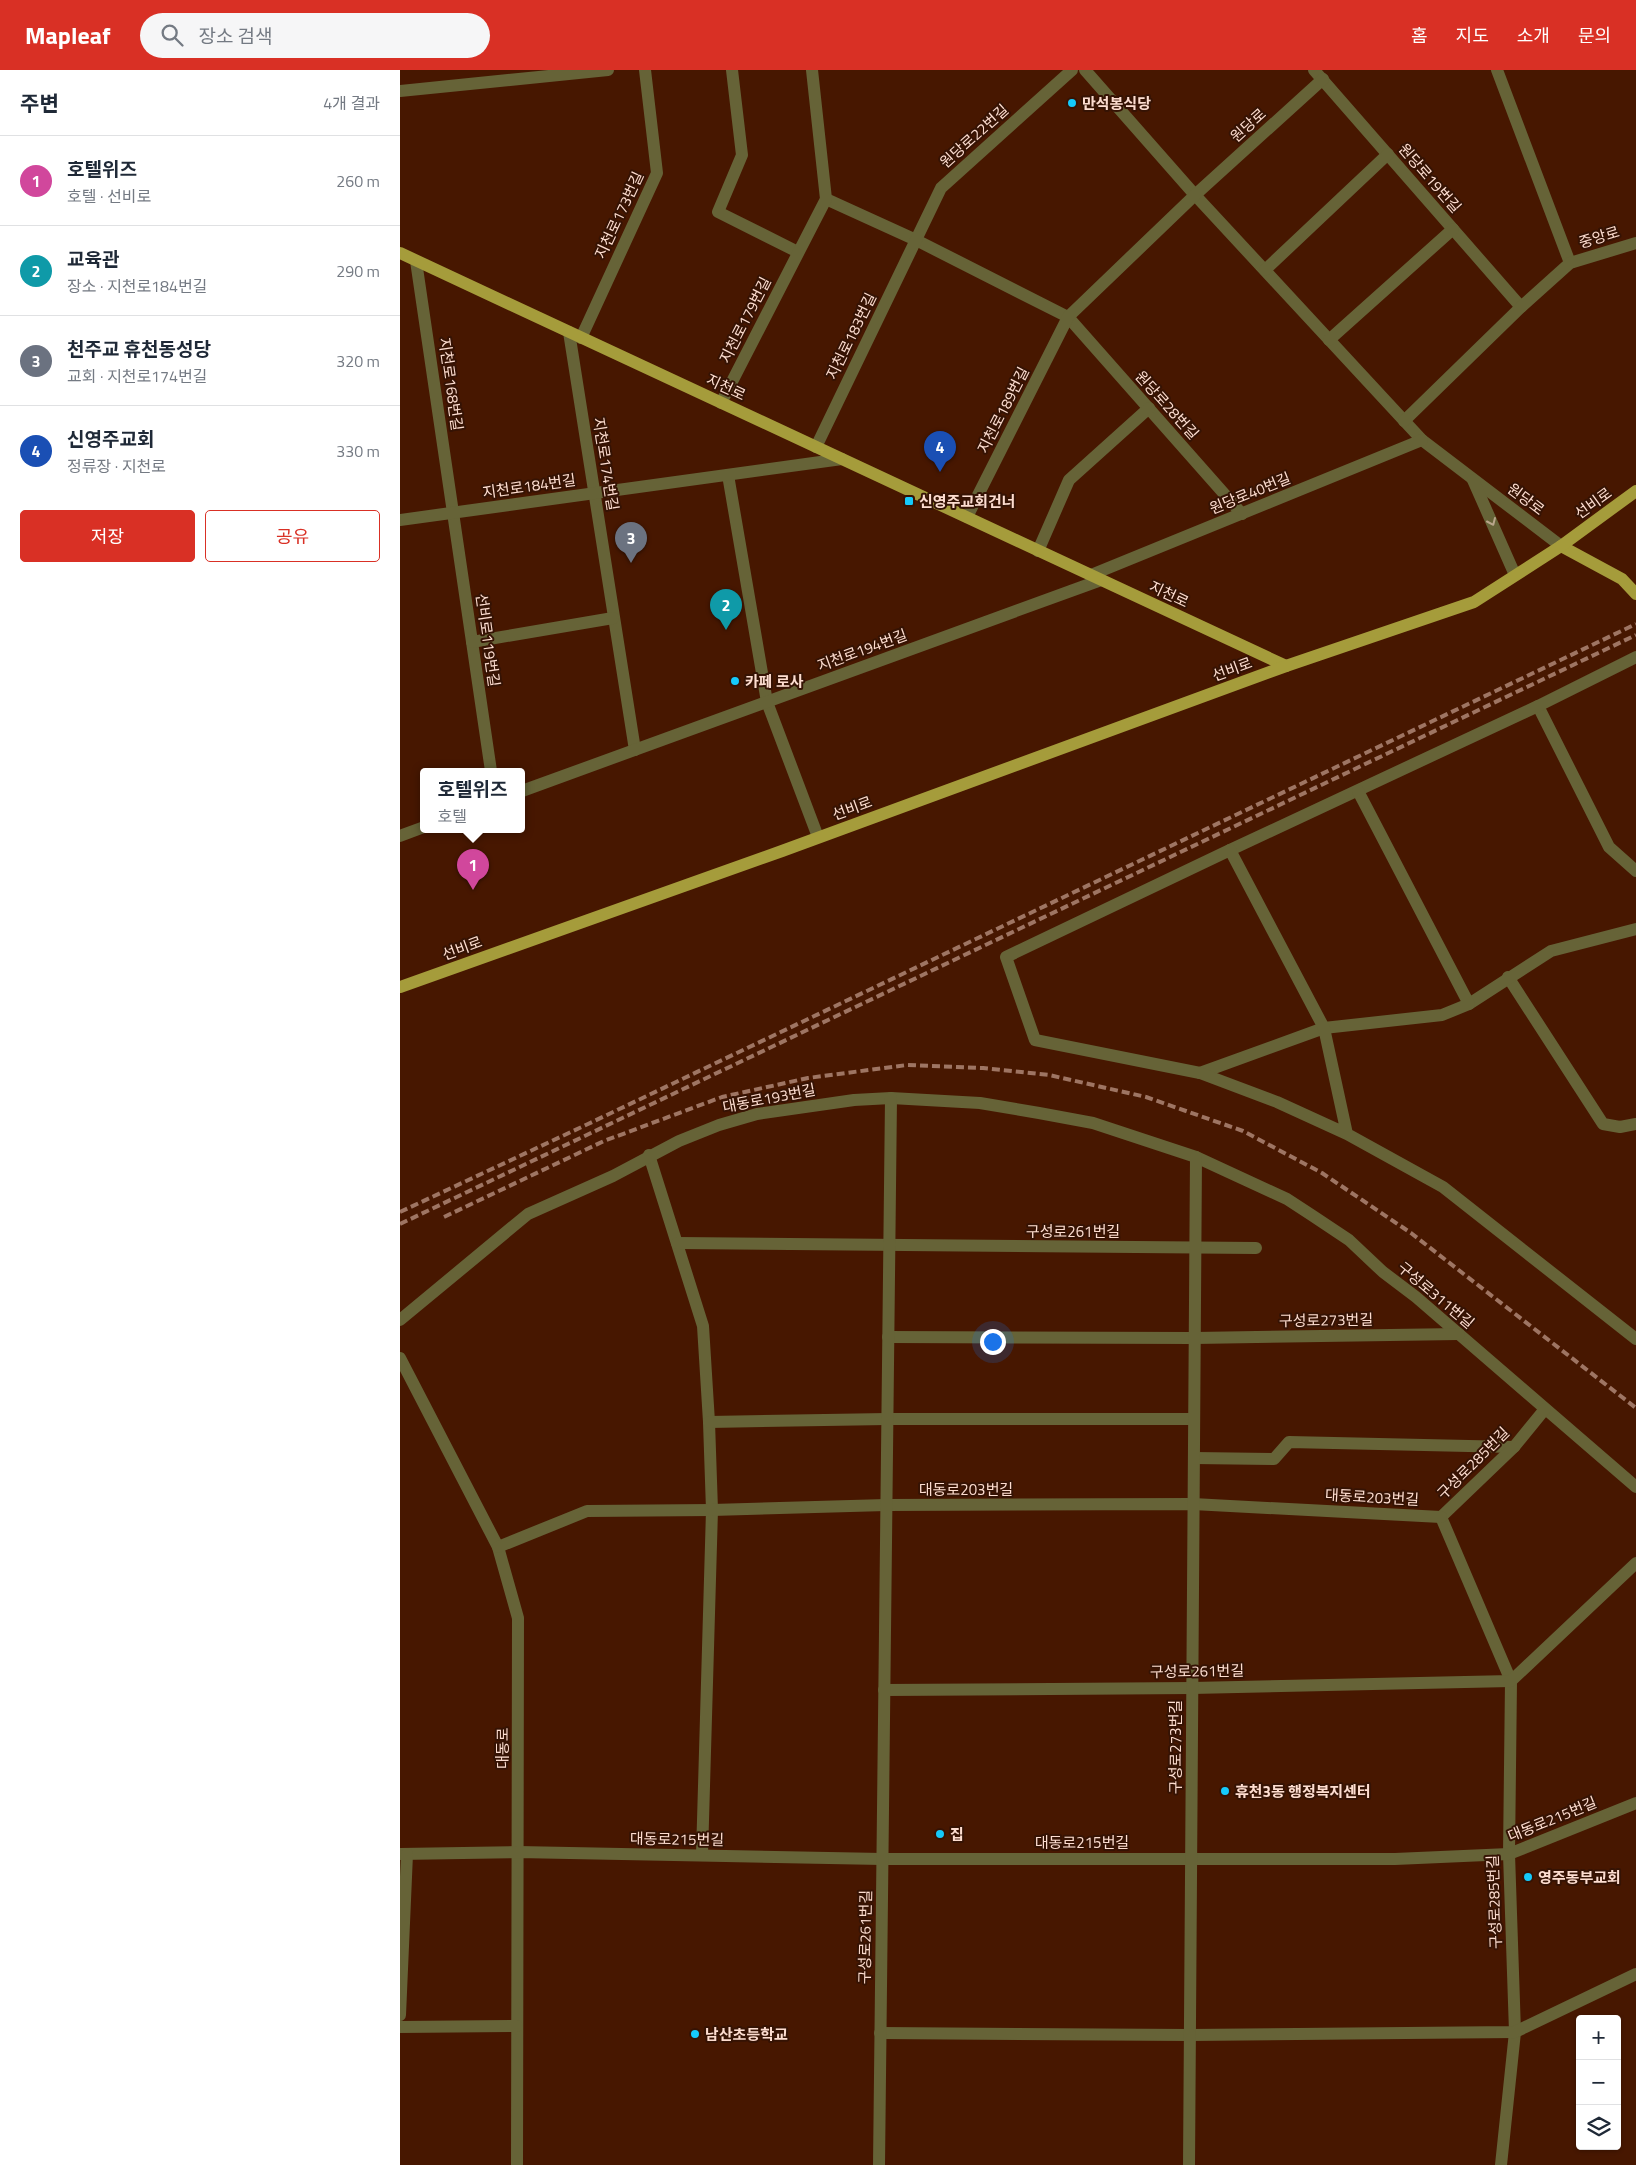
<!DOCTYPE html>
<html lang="ko">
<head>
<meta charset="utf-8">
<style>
  :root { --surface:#fff; --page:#f6f6f7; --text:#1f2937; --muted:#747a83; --line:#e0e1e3; --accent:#d93025 }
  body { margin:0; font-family:"Titillium Web","Noto Sans KR",sans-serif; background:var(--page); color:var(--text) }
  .controls { position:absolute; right:15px; bottom:15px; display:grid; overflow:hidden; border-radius:5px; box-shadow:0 1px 4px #0004 }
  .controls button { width:45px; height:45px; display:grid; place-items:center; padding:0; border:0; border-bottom:1px solid var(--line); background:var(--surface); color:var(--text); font:25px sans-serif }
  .you { position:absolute; left:592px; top:1271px; width:18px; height:18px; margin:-12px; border:4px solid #fff; border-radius:50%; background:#1a73e8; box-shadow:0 0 0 8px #1a73e833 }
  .badge { display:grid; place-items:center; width:32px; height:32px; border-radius:50%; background:var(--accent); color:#fff; font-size:16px; font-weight:700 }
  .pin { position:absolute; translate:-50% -41px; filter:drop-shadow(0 1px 2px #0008) }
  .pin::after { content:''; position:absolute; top:26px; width:18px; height:15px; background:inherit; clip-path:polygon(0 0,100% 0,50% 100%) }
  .popup { position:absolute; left:20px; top:698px; width:105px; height:65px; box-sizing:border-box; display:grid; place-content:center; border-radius:5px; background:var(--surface); filter:drop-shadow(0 1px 4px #0005); font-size:16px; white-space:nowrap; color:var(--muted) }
  .popup b { font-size:19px; color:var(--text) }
  .popup::after { content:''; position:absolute; left:50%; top:100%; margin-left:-10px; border:10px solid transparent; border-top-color:var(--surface) }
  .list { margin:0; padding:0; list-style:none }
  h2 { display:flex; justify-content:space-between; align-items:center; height:65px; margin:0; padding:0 20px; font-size:21px }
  h2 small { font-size:16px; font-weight:400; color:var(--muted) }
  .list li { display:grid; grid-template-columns:32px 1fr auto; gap:15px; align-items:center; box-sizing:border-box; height:90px; padding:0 20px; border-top:1px solid var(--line) }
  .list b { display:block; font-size:19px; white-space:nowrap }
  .list p { margin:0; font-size:16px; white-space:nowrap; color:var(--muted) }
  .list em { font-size:16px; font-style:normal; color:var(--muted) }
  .actions { display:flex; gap:10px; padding:15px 20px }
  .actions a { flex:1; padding:11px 0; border:1px solid var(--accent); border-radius:5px; text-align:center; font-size:18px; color:var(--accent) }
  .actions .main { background:var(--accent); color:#fff }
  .icon { flex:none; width:28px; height:28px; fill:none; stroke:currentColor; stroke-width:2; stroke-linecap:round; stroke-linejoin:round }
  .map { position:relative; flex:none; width:1236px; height:2095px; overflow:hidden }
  header { display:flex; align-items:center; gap:30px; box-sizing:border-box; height:70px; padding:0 25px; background:var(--accent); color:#fff }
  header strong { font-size:24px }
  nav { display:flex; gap:28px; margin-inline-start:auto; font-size:18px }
  .search { width:350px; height:45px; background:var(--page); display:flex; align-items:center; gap:12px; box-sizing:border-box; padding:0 18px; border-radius:28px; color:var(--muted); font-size:19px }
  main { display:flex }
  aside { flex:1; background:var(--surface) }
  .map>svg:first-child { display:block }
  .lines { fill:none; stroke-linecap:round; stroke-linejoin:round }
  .minor { stroke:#666337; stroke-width:12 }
  .major { stroke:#a59c3b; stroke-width:12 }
  .rail { stroke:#9e7563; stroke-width:4; stroke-dasharray:8 4; stroke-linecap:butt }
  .oneway { stroke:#b9a68b }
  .poi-dot { fill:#15cafb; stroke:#351304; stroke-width:2 }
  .labels { text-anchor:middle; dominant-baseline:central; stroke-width:4; stroke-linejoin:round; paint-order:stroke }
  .poi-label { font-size:15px; font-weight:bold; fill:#fdddd0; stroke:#351304; text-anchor:start }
  .street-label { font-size:15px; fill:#fdddd0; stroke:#351304 }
</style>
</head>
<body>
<header>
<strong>Mapleaf</strong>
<div class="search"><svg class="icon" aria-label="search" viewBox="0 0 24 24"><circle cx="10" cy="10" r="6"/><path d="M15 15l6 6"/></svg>장소 검색</div>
<nav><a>홈</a><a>지도</a><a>소개</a><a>문의</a></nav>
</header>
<main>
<aside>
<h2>주변<small>4개 결과</small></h2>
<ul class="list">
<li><span class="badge" style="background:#d1479c">1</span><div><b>호텔위즈</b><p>호텔 · 선비로</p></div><em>260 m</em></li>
<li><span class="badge" style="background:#0f9aa8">2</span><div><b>교육관</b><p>장소 · 지천로184번길</p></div><em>290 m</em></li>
<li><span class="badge" style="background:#6b7280">3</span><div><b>천주교 휴천동성당</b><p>교회 · 지천로174번길</p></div><em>320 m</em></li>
<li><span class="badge" style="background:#1a4fb4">4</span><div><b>신영주교회</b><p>정류장 · 지천로</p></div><em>330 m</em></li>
</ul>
<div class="actions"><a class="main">저장</a><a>공유</a></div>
</aside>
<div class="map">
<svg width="1236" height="2095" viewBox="0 0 1236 2095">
  <rect width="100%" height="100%" fill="#471700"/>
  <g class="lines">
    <!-- minor -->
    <g class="minor">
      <path d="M332,0l10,85 -24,57 80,40"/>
      <path d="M685,0l110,125 227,245 139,106"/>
      <path d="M914,0l207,237"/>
      <path d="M1097,0l73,193"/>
      <path d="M0,21l208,-21"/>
      <path d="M426,129l90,41 152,77 174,197"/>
      <path d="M16,191l75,510"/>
      <path d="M865,200l123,-116"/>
      <path d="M169,262l66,418"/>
      <path d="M181,268l76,-165 -12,-103"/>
      <path d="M929,270l124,-111"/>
      <path d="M321,333l105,-204 -14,-129"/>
      <path d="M1004,351l117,-114 49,-44 66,-20"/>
      <path d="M416,377l125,-259 131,-118"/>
      <path d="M328,405l39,227 51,135"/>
      <path d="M1073,410l42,95"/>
      <path d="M567,447l101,-200 127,-122 128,-116"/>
      <path d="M0,450l442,-61"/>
      <path d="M638,481l31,-71 80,-72"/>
      <path d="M691,505l331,-135"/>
      <path d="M72,572l141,-24"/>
      <path d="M1138,636l71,141 27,24"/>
      <path d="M122,721l579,-211"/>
      <path d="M0,766l24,-9"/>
      <path d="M830,780l308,-144 98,-49"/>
      <path d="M1108,907l95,147 17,3 16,-3"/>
      <path d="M1069,934l82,-53 85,-22"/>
      <path d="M800,1003l124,-45 118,-13 27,-11 -111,-213"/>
      <path d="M947,1064l-23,-106 -94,-178 -224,107 29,83 165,33 77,29 70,32 96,53 193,152"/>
      <path d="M249,1085l54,171 6,96 3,88 -10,345"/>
      <path d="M277,1173l579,5"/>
      <path d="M0,1250l128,-106 85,-38 66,-35 40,-16 38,-11 97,-14 37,-2 89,5 59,10 54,10 103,34 91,42 26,17 36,24 34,32 33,25 220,190"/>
      <path d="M488,1267l307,1 264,-4"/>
      <path d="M0,1288l98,189 20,71 -1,547"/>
      <path d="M309,1352l178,-3h307"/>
      <path d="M794,1388l80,1 15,-17 225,5"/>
      <path d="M1041,1447l70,164 -2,173 6,178 -14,133"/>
      <path d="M1041,1447l73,-70 31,-38"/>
      <path d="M98,1477l89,-36 125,-1 174,-5 307,-1 248,13"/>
      <path d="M484,1620l308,-2 319,-7 125,-118"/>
      <path d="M0,1784l118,-2 364,7h513l114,-5 127,-51"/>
      <path d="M0,1945l7,-161"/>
      <path d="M0,1957l117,-1"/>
      <path d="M480,1963l310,2 325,-3 121,-58"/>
      <path d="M479,2095l12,-1067"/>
      <path d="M789,2095l7,-1008"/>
    </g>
    <!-- major -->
    <g class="major">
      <path d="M0,183l886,413"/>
      <path d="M1161,476l61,33 14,15"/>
      <path d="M0,917l382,-136 504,-185 188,-64 87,-56 75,-55"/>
    </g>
    <!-- rail -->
    <g class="rail">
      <path d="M0,1142l188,-88 1048,-500"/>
      <path d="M44,1147l160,-76 118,-44 86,-19 99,-13 76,3 66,7 97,22 97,34 79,42 89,60 225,175"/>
      <path d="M0,1154l1236,-589"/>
    </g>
  </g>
  <!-- one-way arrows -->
  <defs><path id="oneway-chevron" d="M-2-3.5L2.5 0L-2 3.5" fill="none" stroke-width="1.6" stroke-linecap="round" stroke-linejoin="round" transform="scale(1.25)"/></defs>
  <use class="oneway" href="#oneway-chevron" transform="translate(1092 452) rotate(66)"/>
  <!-- markers -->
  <g class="poi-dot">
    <circle cx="672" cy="33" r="5"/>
    <rect x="504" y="426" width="10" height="10" rx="2.5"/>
    <circle cx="335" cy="611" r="5"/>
    <circle cx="825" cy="1721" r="5"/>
    <circle cx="540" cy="1764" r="5"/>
    <circle cx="1128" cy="1807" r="5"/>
    <circle cx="295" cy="1964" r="5"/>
  </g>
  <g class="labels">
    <!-- poi labels -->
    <g class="poi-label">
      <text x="682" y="33">만석봉식당</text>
      <text x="519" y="431">신영주교회건너</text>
      <text x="345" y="611">카페 로사</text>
      <text x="835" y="1721">휴천3동 행정복지센터</text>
      <text x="550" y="1764">집</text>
      <text x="1138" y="1807">영주동부교회</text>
      <text x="305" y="1964">남산초등학교</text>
    </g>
    <!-- street labels -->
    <g class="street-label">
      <text transform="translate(848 55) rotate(-42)">원당로</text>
      <text transform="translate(574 66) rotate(-42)">원당로22번길</text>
      <text transform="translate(1030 108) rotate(49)">원당로19번길</text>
      <text transform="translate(219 145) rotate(-65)">지천로173번길</text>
      <text transform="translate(1199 167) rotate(-17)">중앙로</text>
      <text transform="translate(345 250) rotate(-63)">지천로179번길</text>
      <text transform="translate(451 266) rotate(-64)">지천로183번길</text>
      <text transform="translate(51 314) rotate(82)">지천로168번길</text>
      <text transform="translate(326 317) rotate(25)">지천로</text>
      <text transform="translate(767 335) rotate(48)">원당로28번길</text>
      <text transform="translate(603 340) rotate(-63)">지천로189번길</text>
      <text transform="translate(206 394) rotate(81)">지천로174번길</text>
      <text transform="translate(129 416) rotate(-8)">지천로184번길</text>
      <text transform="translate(850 423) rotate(-22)">원당로40번길</text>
      <text transform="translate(1126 429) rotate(37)">원당로</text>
      <text transform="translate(1193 433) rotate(-36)">선비로</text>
      <text transform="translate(769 524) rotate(25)">지천로</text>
      <text transform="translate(88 570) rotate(82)">선비로119번길</text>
      <text transform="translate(462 580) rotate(-20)">지천로194번길</text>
      <text transform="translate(832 599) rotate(-20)">선비로</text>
      <text transform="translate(452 738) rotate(-20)">선비로</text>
      <text transform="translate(62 878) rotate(-20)">선비로</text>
      <text transform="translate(369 1028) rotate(-11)">대동로193번길</text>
      <text x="673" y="1161">구성로261번길</text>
      <text transform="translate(1036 1225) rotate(40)">구성로311번길</text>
      <text transform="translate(926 1250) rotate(-1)">구성로273번길</text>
      <text transform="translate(1073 1393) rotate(-45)">구성로285번길</text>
      <text x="566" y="1419">대동로203번길</text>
      <text transform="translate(972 1427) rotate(3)">대동로203번길</text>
      <text transform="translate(797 1601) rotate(-1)">구성로261번길</text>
      <text transform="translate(775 1677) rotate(-90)">구성로273번길</text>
      <text transform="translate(102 1678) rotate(-90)">대동로</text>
      <text transform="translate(1152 1749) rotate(-22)">대동로215번길</text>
      <text transform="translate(277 1769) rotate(1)">대동로215번길</text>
      <text x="682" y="1772">대동로215번길</text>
      <text transform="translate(1094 1832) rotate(-92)">구성로285번길</text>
      <text transform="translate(465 1867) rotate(-89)">구성로261번길</text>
    </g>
  </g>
</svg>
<div class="controls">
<button>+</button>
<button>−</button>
<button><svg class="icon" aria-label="layers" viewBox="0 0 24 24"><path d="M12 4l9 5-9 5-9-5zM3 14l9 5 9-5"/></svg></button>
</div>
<div class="you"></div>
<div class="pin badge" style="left:73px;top:820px;background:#d1479c">1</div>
<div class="popup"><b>호텔위즈</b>호텔</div>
<div class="pin badge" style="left:326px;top:560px;background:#0f9aa8">2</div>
<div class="pin badge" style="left:231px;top:493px;background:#6b7280">3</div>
<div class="pin badge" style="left:540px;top:402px;background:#1a4fb4">4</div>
</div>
</main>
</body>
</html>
